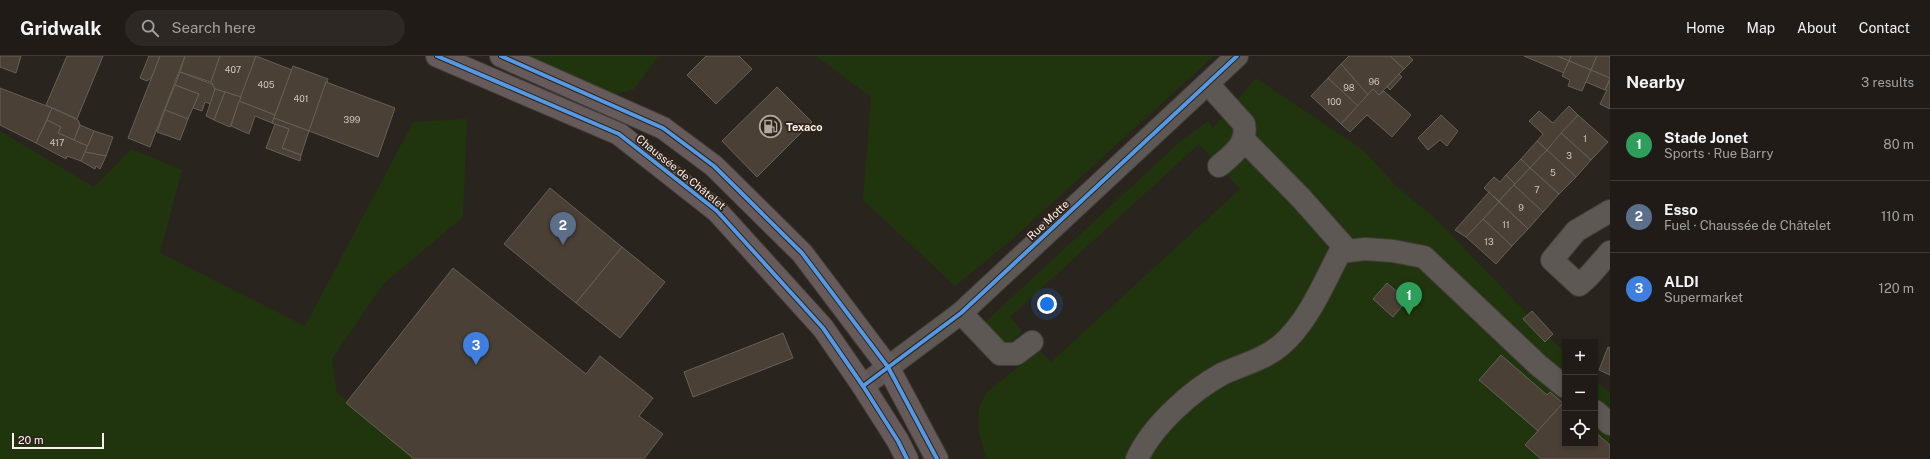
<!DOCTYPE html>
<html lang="en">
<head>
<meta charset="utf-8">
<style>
  :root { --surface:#201b16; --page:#2d2823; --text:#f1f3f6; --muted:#a2a1a1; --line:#3d3935; --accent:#d93025 }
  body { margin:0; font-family:"Public Sans",sans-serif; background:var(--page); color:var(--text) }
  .controls { position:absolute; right:12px; bottom:12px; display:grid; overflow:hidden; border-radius:0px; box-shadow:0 2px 6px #0003 }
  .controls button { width:36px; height:36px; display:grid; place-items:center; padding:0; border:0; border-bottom:1px solid var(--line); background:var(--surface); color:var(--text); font:20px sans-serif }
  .scale { position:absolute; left:12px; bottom:10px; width:92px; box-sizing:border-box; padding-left:4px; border:2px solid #f9f1eb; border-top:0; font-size:11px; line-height:14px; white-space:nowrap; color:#f9f1eb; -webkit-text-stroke:3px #2f2319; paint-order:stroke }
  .you { position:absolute; left:1047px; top:248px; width:14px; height:14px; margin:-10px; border:3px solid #fff; border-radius:50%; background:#1a73e8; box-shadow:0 0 0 6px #1a73e833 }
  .badge { display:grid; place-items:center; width:26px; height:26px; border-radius:50%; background:var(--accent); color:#fff; font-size:13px; font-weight:700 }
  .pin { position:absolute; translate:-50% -33px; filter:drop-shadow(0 1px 2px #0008) }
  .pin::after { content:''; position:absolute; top:21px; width:14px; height:12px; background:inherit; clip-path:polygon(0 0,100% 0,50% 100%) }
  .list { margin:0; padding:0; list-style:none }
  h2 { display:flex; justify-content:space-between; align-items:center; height:52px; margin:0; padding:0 16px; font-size:17px }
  h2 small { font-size:13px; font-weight:400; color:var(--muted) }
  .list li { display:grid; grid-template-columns:26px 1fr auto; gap:12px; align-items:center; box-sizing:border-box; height:72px; padding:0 16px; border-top:1px solid var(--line) }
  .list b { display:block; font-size:15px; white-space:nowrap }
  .list p { margin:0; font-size:13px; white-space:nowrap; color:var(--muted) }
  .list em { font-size:13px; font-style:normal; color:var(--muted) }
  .icon { flex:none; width:22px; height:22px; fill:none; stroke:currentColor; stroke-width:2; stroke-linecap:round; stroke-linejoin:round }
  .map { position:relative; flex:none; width:1610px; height:403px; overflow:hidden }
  header { display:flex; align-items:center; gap:24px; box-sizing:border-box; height:56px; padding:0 20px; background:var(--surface); border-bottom:1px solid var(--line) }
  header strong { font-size:19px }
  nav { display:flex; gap:22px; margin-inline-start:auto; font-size:14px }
  .search { width:280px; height:36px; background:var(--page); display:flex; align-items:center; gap:10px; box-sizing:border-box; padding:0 14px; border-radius:22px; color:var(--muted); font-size:15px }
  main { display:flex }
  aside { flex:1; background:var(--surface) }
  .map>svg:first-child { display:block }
  .green { fill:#20350d }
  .building { fill:#4a4036; stroke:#65605b }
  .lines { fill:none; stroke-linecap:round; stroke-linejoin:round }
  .minor-casing { stroke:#443e3a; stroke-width:24 }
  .major-casing { stroke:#443e3a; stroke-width:24 }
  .minor { stroke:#5d5854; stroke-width:22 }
  .major { stroke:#665b5a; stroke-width:22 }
  .cycleway-casing { stroke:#2f2319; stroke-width:6 }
  .cycleway { stroke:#5399e6; stroke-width:4 }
  .labels { text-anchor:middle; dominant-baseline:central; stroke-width:3.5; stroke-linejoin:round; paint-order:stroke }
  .number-label { font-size:9px; fill:#cdc5be }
  .poi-label { font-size:11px; font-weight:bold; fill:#f9f1eb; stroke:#2f2319; text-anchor:start }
  .street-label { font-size:11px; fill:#f9f1eb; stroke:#2f2319 }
</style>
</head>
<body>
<header>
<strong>Gridwalk</strong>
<div class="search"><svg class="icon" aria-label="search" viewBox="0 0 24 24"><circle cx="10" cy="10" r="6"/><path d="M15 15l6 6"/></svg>Search here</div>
<nav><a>Home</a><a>Map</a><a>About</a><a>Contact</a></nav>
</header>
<main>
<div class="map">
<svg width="1610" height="403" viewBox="0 0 1610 403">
  <rect width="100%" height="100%" fill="#2a241e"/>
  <!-- green -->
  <g class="green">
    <path d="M509,0h149l-24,33 -38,10z"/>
    <path d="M816,0h398l-205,186 -54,44 -92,-86 8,-103z"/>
    <path d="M1256,22l107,72 35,38 36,29 131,136v91h30v-63l15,12v66h-624l-8,-30 1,-21 7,-15 53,-43 12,12 189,-173 -41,-45 -189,173 12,14 -15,15 -24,-22 199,-184 26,-19 5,7z"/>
    <path d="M467,63l-4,98 -80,67 -51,75 5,34 80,66h-417v-328l94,56 37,-38 51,21 -22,83 145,73 108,-204z"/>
  </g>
  <!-- building -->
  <g class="building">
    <path d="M0,0h21l-5,17 -16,-6z"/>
    <path d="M67,0h36l-26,63 -31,-14z"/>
    <path d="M149,0h11l-8,21 -5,4 -7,-3z"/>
    <path d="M160,0h25l-35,91 -22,-9z"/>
    <path d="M185,0h35l-9,26 -31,-10z"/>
    <path d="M220,0h36l-15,41 -26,-8 -4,-7z"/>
    <path d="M256,0l36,14 -17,45 -36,-14z"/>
    <path d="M706,0h33l13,13 -36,35 -29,-29z"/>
    <path d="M1349,0h41l14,13 -25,26 -6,-6 -5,6 -27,-31z"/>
    <path d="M1390,0h19l4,4 -9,9z"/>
    <path d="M1524,0h34l11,5 -5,12z"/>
    <path d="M1558,0h13l-2,5z"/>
    <path d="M1571,0h26l-6,14 -22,-9z"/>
    <path d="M1597,0h13v22l-19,-8z"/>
    <path d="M1569,5l22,9 -9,21 -14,-5 2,-6 -8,-4z"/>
    <path d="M1341,8l27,31 -10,11 -30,-28z"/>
    <path d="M293,10l35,13 -19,52 -35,-13z"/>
    <path d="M1591,14l19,8 -5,12 -19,-8z"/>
    <path d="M180,16l32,12 3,5 -4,15 -6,-2 -3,9 -9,-3 6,-14 -24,-9z"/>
    <path d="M1399,18l3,3 -12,13 -3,-3z"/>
    <path d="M1328,22l30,28 -17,18 -30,-28z"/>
    <path d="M1610,24v29l-10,-5 7,-14h-2z"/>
    <path d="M326,26l69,26 -17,49 -69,-26z"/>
    <path d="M175,29l24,9 -11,25 -23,-9z"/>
    <path d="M777,31l35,35 -55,55 -35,-36z"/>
    <path d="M0,32l52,20 -16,35 -36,-18z"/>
    <path d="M215,33l10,3 -11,28 -8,-4z"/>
    <path d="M1373,33l6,6 5,-4 27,24 -19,22 -25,-22 -17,17 -9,-8z"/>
    <path d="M225,36l16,5 -11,30 -16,-7z"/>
    <path d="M239,45l36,14 -3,8 -17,-7 -6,18 -18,-8z"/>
    <path d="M1569,50l9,9 -31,35 -10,-9 6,-7 -14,-13 10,-10 14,12z"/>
    <path d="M52,52l26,12 2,5 -6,15 -16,-7 3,-6 -14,-7z"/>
    <path d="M165,54l23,9 -8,21 -23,-8z"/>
    <path d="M1441,59l17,16 -11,15 -7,-6 -12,10 -10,-12z"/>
    <path d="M1578,59l30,27 -17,18 -30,-27z"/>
    <path d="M274,62l35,13 -8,24 -19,-7 7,-19 -17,-6z"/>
    <path d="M47,64l14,7 -3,6 30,13 -7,15 -14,-5 -1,3 -30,-16z"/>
    <path d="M275,68l14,5 -7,19 19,7 -1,6 -34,-13z"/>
    <path d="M80,69l14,6 -6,15 -14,-6z"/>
    <path d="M94,75l19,6 -7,19 -21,-4z"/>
    <path d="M1561,77l30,27 -15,17 -29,-27z"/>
    <path d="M1537,85l10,9 -17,18 -9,-9z"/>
    <path d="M1547,94l29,27 -17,17 -29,-26z"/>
    <path d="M85,96l21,4 -6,13 -4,-3 -1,3 -14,-8z"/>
    <path d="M1521,103l9,9 -15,16 -9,-9z"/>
    <path d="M1530,112l29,26 -16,18 -29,-27z"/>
    <path d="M1506,119l9,9 -16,17 -15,-13 10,-11 6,5z"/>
    <path d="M1514,129l29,27 -15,17 -29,-28z"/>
    <path d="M550,132l72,59 -46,56 -72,-59z"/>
    <path d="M1489,136l10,10 -33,35 -11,-7z"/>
    <path d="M1499,146l29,27 -16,17 -29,-27z"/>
    <path d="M1483,163l29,27 -16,18 -30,-27z"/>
    <path d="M622,191l43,35 -45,56 -44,-35z"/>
    <path d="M453,212l133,106 14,-18 53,42 -14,18 24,18 -19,25h-230l-68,-56z"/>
    <path d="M1387,227l20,17 -14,17 -20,-18z"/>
    <path d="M1532,255l21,23 -8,8 -22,-23z"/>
    <path d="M783,277l10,25 -100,39 -9,-25z"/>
    <path d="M1608,291l2,1v27l-11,-5z"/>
    <path d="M1501,299l46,40 3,-3 13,11 -25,28 -59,-51z"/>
    <path d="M1563,347l2,2v39h30v-12l15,13v14h-69l-16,-14z"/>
  </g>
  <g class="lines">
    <defs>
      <g id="minor">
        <path d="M1208,28l36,40c4,20 -11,30 -25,42"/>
        <path d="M1244,84l57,58 47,53"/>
        <path d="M1610,155l-34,20 -24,29 27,25 10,-9 21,-24"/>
        <path d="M961,257l39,41h16l16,-12"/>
        <path d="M863,330l98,-73 276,-257"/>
        <path d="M1595,355l15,13"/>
        <path d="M1137,403c15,-33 54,-68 85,-85 19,-9 41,-14 58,-28 27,-22 44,-63 60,-94l25,-3 28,2 31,6 114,108 27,22"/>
      </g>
      <g id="major">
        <path d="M437,0l182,78 98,77 106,117 40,58 35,55 9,18"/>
        <path d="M501,0l162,72 51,38 88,87 86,114 49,92"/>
      </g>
    </defs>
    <!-- minor casing -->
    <use href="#minor" class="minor-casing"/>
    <!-- major casing -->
    <use href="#major" class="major-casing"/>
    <!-- minor -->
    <use href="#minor" class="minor"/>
    <!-- major -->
    <use href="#major" class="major"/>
    <defs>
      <g id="cycleway">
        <path d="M437,0l182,78 98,77 106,117 40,58 35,55 9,18"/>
        <path d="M501,0l162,72 51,38 88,87 86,114 49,92"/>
        <path d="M863,330l98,-73 276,-257"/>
      </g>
    </defs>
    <!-- cycleway casing -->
    <use href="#cycleway" class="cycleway-casing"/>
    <!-- cycleway -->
    <use href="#cycleway" class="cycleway"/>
  </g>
  <!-- icons -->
  <defs>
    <symbol id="fuel-ring" viewBox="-11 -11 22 22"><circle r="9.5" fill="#2f2319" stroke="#b1a9a3" stroke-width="1.5"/><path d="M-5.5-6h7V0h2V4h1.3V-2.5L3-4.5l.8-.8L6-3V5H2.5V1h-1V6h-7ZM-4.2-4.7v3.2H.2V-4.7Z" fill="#b1a9a3"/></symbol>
  </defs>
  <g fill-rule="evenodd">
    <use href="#fuel-ring" x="758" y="58" width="25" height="25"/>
  </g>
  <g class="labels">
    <!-- number labels -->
    <g class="number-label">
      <text x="233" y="13">407</text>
      <text x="1374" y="25">96</text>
      <text x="266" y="28">405</text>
      <text x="1349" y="31">98</text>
      <text x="301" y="42">401</text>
      <text x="1334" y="45">100</text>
      <text x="352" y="63">399</text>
      <text x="1585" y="82">1</text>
      <text x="57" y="86">417</text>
      <text x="1569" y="99">3</text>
      <text x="1553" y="116">5</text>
      <text x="1537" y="133">7</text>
      <text x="1521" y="151">9</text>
      <text x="1506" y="168">11</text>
      <text x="1489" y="185">13</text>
    </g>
    <!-- poi labels -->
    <g class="poi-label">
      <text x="786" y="71">Texaco</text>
    </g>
    <!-- street labels -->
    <g class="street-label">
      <text transform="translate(681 116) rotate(39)">Chaussée de Châtelet</text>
      <text transform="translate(1048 164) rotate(-43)">Rue Motte</text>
    </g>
  </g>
</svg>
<div class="controls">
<button>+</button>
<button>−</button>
<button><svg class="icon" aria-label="locate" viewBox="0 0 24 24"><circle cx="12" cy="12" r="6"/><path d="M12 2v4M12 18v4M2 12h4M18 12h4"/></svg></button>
</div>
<div class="scale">20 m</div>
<div class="you"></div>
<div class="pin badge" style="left:1409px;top:259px;background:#2e9e5b">1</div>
<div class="pin badge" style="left:563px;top:189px;background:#5c6f8a">2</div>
<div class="pin badge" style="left:476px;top:309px;background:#3f7fe0">3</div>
</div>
<aside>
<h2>Nearby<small>3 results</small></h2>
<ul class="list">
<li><span class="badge" style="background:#2e9e5b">1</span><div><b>Stade Jonet</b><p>Sports · Rue Barry</p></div><em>80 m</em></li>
<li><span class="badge" style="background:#5c6f8a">2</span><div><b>Esso</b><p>Fuel · Chaussée de Châtelet</p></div><em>110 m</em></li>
<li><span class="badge" style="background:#3f7fe0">3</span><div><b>ALDI</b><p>Supermarket</p></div><em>120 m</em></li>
</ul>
</aside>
</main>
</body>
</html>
